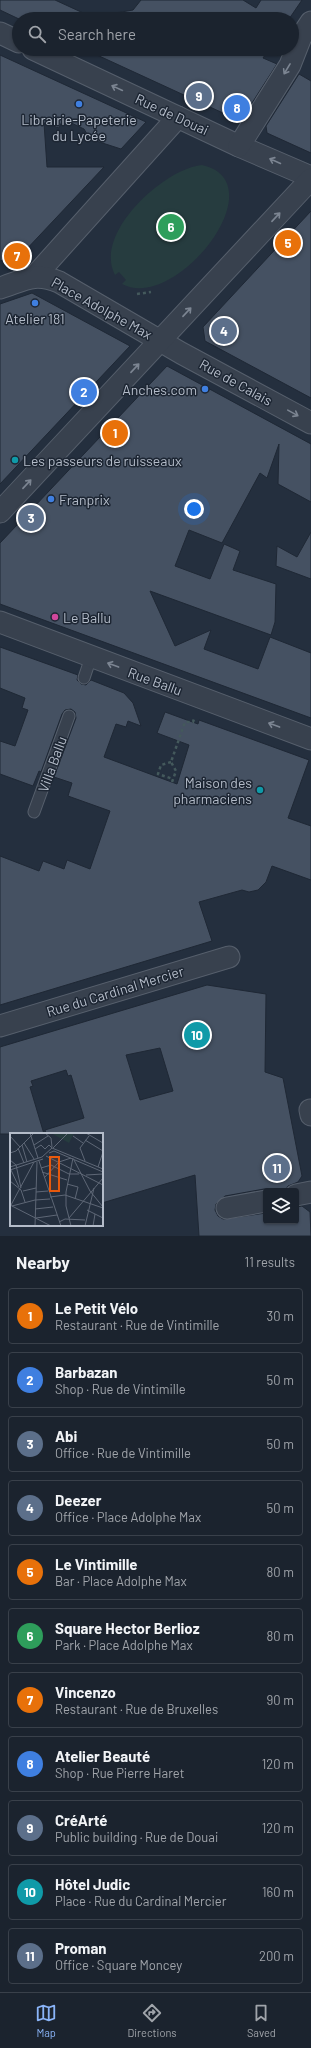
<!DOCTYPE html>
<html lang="en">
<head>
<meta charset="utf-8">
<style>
  :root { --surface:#1b232e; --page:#242b36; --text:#f1f3f6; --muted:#a0a4aa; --line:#39404a; --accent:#8ab4f8 }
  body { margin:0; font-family:Barlow,sans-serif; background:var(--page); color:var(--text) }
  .controls { position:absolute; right:12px; bottom:12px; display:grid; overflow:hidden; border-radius:4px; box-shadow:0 1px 3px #0004 }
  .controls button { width:36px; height:36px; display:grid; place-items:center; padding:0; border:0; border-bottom:1px solid var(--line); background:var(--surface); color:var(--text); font:20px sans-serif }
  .you { position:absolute; left:194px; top:509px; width:14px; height:14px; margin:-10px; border:3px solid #fff; border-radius:50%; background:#1a73e8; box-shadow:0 0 0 6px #1a73e833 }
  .badge { display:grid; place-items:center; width:26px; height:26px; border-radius:50%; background:var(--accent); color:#fff; font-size:13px; font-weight:700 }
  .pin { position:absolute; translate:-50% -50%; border:2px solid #fff; box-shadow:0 1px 4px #0006 }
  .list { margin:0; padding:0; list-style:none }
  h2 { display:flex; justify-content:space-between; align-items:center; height:52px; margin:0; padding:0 16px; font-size:17px }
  h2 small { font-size:13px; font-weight:400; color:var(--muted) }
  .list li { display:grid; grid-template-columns:26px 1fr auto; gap:12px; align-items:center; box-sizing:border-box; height:56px; margin:0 8px 8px; padding:0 8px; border:1px solid var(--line); border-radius:4px }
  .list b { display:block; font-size:15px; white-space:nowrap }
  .list p { margin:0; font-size:13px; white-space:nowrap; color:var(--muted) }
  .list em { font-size:13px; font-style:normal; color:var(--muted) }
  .icon { flex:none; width:22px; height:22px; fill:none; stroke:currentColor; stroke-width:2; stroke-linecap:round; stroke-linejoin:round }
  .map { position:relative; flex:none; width:311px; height:1236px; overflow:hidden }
  .search { position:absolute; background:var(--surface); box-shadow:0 1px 3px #0004; left:12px; right:12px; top:12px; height:44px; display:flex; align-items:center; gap:10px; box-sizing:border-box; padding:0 14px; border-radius:22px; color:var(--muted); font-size:15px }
  .sheet { height:756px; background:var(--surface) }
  nav { display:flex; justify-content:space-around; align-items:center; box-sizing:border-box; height:56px; border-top:1px solid var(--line); background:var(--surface); font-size:11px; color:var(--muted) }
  nav a { display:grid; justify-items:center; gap:2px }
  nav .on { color:var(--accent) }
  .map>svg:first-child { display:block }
  .green { fill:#263c3f }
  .building { fill:#455162; stroke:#1f2835; fill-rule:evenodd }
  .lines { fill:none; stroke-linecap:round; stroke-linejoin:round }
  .lane-casing { stroke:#565f6c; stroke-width:13 }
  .street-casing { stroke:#565f6c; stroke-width:23 }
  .path { stroke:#44595c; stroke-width:2.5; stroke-dasharray:3 3; stroke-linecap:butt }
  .lane { stroke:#38414e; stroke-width:11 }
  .street { stroke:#38414e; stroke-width:21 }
  .oneway { stroke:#7c8592 }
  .shop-dot { fill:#3f7fe0; stroke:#1d2633; stroke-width:1.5 }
  .culture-dot { fill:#0f9aa8; stroke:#1d2633; stroke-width:1.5 }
  .hotel-dot { fill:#d1479c; stroke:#1d2633; stroke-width:1.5 }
  .labels { text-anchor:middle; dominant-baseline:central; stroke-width:3; stroke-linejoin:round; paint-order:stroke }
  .street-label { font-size:14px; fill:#b4bcc9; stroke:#1d2633 }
  .poi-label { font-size:14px; fill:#b4bcc9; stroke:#1d2633; text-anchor:start }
  .inset-road { fill:none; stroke:#5e6776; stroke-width:1 }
  .view { fill:#e8590c; fill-opacity:0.15; stroke:#e8590c; stroke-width:2 }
  .inset-edge { fill:none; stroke:#b4bcc9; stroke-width:2 }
</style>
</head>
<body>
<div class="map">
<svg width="311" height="1236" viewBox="0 0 311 1236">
  <rect width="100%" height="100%" fill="#242f3e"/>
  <!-- green -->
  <path class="green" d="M202,165c76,17 -26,148 -80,119l4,-4 -7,-8 -4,3c-22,-41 48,-106 87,-110z"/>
  <!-- building -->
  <g class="building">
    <path d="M0,0h55l37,17 41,-7 8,-10h102l13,8 5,-8h41l-13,19h-270l-19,-9z"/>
    <path d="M84,49h185l-6,9 14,6 -34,53 -7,2z"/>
    <path d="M0,55l146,67 -25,27 -31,-10 -6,-10 -21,-10 -4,9 -15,-5 3,44h57l-81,86 -23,8z"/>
    <path d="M299,74l12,7v72l-44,-20 -1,-7z"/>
    <path d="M311,211v187l-106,-57 -2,-14z"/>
    <path d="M32,293l98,53 -130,138v-180z"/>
    <path d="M167,366l144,78v58l-33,-18 1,-40 -12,34 -7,-5 -38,70 -33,-13 -14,36 35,13 14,-35 16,7 -7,19 43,14 -1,38 -4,13 -121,-44 25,55 36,-16 -7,19 54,20 12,-32 41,16v65l-311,-114v-61z"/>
    <path d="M311,532v47l-35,-13 1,-20 20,11z"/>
    <path d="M0,647l78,28 -1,5 4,4 5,1 5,-5 33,13 9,10 8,23 -13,-5 -2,6 -10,-3 -12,33 73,27 12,-39 -32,-12 8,-21 33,12 1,-4 110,40 -21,58 23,8v54l-39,-14 -6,16 -8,8 -9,2 -7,-2 -43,12 13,39 -212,64v-149l39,15 4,-10 21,8 3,-9 23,9 20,-58 -42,-15 4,-13 -18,-6 22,-59 -1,-6 -4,-3 -6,1 -3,4 -21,58 -2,-1 -6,15 -33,-12v-33l15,5 13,-36 -6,-2 3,-10 -25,-10z"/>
    <path d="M207,985l59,9 -1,78 18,6 19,98 -4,6 -10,4 -3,5 -21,-2 -39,7 -9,8 -1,6 3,6 5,3 43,-6v8h30v-14l6,-1 8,6 1,24h-112l-4,-61 -93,28v-69h-56l-1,-4 39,-12 -13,-43 -3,1 -2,-6 -35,11 2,5 -3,1 14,47h-44v-87zM160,1048l13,43 -33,9 -14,-45z"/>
  </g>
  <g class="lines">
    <defs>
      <g id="lane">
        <path d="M84,678l7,-21"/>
        <path d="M34,812l35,-96"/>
      </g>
      <g id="street">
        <path d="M0,33l19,9"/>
        <path d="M33,49l206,97 72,31"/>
        <path d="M239,146l51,-81 11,-28 10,-15"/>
        <path d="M35,276l143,-159"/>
        <path d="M0,288c25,-8 34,-16 59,-6l122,71 130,70"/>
        <path d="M0,512l311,-333"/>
        <path d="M0,622l311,117"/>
        <path d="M0,1026l229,-69"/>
        <path d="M310,1110l1,5"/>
        <path d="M296,1195l15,-3"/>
        <path d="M227,1208l39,-7"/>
      </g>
    </defs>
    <!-- lane casing -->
    <use href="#lane" class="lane-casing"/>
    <!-- street casing -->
    <use href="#street" class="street-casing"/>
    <!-- path -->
    <g class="path">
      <path d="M137,294l14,-2"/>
      <path d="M171,762l-10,3 -3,9 15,5"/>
      <path d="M172,782l4,-11 -5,-9 14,-40h8l1,-3"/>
    </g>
    <!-- lane -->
    <use href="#lane" class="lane"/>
    <!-- street -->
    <use href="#street" class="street"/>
  </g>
  <!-- one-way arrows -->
  <defs><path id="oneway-shaft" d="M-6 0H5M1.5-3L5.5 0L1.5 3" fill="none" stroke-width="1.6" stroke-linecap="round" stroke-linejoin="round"/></defs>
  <g class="oneway">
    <use href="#oneway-shaft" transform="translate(287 69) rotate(121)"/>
    <use href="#oneway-shaft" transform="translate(117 88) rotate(-155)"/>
    <use href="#oneway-shaft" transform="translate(275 161) rotate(-156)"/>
    <use href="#oneway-shaft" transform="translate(276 217) rotate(-47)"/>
    <use href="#oneway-shaft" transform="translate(187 312) rotate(-47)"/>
    <use href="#oneway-shaft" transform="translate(135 368) rotate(-47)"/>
    <use href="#oneway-shaft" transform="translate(293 413) rotate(29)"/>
    <use href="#oneway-shaft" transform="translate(27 484) rotate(-47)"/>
    <use href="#oneway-shaft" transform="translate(113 665) rotate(-160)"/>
    <use href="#oneway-shaft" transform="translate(274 725) rotate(-160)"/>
  </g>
  <!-- markers -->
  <g class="shop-dot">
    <circle cx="79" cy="104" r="4"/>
    <circle cx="35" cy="303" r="4"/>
    <circle cx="205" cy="389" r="4"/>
    <circle cx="51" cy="499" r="4"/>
  </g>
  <g class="culture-dot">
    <circle cx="15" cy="460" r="4"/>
    <circle cx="260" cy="790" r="4"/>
  </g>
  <circle class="hotel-dot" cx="55" cy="617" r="4"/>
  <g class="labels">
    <!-- street labels -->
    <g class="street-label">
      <text transform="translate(172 114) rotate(25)">Rue de Douai</text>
      <text transform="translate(102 308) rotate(29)">Place Adolphe Max</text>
      <text transform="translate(236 382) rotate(29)">Rue de Calais</text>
      <text transform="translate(155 681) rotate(20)">Rue Ballu</text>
      <text transform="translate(52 764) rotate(-70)">Villa Ballu</text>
      <text transform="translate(115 991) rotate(-17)">Rue du Cardinal Mercier</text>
    </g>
    <!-- poi labels -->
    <g class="poi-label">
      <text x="79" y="119" text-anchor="middle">Librairie-Papeterie<tspan x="79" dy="16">du Lycée</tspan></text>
      <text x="35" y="318" text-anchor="middle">Atelier 181</text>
      <text x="197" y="389" text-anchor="end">Anches.com</text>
      <text x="23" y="460">Les passeurs de ruisseaux</text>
      <text x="59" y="499">Franprix</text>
      <text x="63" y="617">Le Ballu</text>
      <text x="252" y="782" text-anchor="end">Maison des<tspan x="252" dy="16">pharmaciens</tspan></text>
    </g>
  </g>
  <!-- overview -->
  <g transform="translate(10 1133)">
    <rect width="93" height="93" fill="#242f3e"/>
    <path d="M41,0h23l-5,10z" fill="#263c3f"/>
    <path class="inset-road" d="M20,0l8,25M35,0l6,5 1,9M76,0l17,10M0,3l10,11M63,3l10,7M75,7l18,11M14,10l10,16M12,12l5,17M24,12l14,-9M8,15l6,15M43,15l15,-15M25,16l6,-4 4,4 4,-4 3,3M0,20l6,-2 18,-18M39,20l5,-2 49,21M36,23l57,29M0,27l6,5 5,23M64,27l16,31 13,16M29,28l22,65M75,28l-5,-13 9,-12M0,34l32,-10 10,-9 51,21M88,34l5,-15M31,35l10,-3 18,9h10M0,37l33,-11M1,37l8,17M32,39l25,8M76,42l17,-1M34,45l15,-16 12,-4M0,48l11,9 4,12M57,51l11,3 -3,12M13,58l13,-3M26,59l12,-1M55,62l38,13M40,64l15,-2M0,72l41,21M1,72l23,-43M2,73l23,-6 15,-1M25,76l18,-2M77,77l16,8M26,85l21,-3M59,85l34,-40M49,89l6,-3 20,1M25,93l2,-64M61,93l-5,-20v-14l7,-34M75,93l9,-38M83,93l2,-12"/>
    <path class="view" d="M40,24h9v34h-9z"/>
    <rect width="93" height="93" class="inset-edge"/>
  </g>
</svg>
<div class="controls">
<button><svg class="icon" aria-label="layers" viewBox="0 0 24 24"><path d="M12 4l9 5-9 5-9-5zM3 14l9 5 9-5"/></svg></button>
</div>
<div class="you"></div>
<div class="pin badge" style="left:115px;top:433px;background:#e8710a">1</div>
<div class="pin badge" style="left:84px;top:392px;background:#3f7fe0">2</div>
<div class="pin badge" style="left:31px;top:518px;background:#5c6f8a">3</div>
<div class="pin badge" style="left:224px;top:331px;background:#5c6f8a">4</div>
<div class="pin badge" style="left:288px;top:243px;background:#e8710a">5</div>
<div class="pin badge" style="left:171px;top:227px;background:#2e9e5b">6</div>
<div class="pin badge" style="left:17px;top:256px;background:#e8710a">7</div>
<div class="pin badge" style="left:237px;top:108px;background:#3f7fe0">8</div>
<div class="pin badge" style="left:199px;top:96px;background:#5c6f8a">9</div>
<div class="pin badge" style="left:197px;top:1035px;background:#0f9aa8">10</div>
<div class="pin badge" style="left:277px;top:1168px;background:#5c6f8a">11</div>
<div class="search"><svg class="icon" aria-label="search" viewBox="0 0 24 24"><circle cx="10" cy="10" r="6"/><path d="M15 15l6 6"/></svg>Search here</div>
</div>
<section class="sheet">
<h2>Nearby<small>11 results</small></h2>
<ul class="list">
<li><span class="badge" style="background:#e8710a">1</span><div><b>Le Petit Vélo</b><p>Restaurant · Rue de Vintimille</p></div><em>30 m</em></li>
<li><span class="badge" style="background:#3f7fe0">2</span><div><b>Barbazan</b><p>Shop · Rue de Vintimille</p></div><em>50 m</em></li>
<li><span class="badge" style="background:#5c6f8a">3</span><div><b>Abi</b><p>Office · Rue de Vintimille</p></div><em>50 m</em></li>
<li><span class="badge" style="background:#5c6f8a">4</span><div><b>Deezer</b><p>Office · Place Adolphe Max</p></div><em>50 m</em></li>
<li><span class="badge" style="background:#e8710a">5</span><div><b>Le Vintimille</b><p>Bar · Place Adolphe Max</p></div><em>80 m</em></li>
<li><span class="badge" style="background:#2e9e5b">6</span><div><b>Square Hector Berlioz</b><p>Park · Place Adolphe Max</p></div><em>80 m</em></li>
<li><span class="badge" style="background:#e8710a">7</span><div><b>Vincenzo</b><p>Restaurant · Rue de Bruxelles</p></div><em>90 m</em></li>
<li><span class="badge" style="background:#3f7fe0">8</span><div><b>Atelier Beauté</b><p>Shop · Rue Pierre Haret</p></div><em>120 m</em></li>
<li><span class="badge" style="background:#5c6f8a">9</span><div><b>CréArté</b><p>Public building · Rue de Douai</p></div><em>120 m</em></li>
<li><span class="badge" style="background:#0f9aa8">10</span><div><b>Hôtel Judic</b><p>Place · Rue du Cardinal Mercier</p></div><em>160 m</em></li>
<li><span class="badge" style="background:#5c6f8a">11</span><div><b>Proman</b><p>Office · Square Moncey</p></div><em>200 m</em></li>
</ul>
</section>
<nav>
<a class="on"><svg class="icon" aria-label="map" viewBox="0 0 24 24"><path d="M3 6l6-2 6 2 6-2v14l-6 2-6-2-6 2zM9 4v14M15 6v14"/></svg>Map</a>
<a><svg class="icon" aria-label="directions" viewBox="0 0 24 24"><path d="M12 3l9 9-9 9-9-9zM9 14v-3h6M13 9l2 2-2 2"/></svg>Directions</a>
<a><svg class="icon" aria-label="saved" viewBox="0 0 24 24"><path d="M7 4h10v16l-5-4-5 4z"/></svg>Saved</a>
</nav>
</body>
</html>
